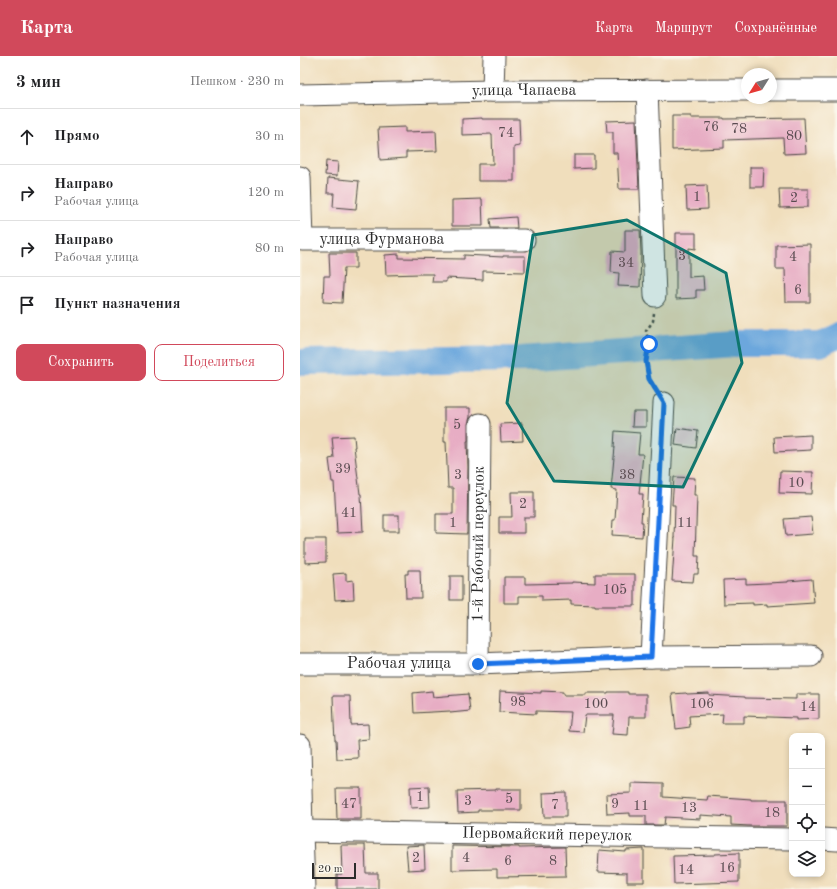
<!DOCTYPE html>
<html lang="ru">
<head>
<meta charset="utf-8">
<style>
  :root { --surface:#fff; --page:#f2f2f2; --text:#202124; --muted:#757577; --line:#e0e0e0; --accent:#d1495b }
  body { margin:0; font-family:"Old Standard TT",serif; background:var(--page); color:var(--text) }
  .controls { position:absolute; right:12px; bottom:12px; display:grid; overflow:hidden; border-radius:8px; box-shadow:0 2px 6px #0003 }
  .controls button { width:36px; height:36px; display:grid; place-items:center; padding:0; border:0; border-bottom:1px solid var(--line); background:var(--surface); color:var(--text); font:20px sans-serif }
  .compass { position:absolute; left:441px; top:12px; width:36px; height:36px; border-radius:50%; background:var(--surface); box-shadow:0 2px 6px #0003; rotate:233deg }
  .scale { position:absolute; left:12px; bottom:10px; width:44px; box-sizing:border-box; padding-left:4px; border:2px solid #2b2b2b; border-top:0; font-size:11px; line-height:14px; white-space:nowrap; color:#2b2b2b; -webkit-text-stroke:3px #fbf7ec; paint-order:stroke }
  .stop { position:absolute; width:12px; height:12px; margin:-9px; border:3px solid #1a73e8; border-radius:50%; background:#fff }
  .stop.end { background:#1a73e8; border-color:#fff; box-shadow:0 1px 4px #0008 }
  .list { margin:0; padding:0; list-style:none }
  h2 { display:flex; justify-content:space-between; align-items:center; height:52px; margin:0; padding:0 16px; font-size:17px }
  h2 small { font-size:13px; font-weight:400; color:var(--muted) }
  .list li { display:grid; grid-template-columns:26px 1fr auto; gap:12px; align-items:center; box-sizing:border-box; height:56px; padding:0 16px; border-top:1px solid var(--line) }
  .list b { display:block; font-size:15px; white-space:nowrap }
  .list p { margin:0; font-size:13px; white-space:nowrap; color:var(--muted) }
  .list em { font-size:13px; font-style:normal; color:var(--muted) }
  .actions { display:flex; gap:8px; padding:12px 16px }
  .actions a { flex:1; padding:9px 0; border:1px solid var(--accent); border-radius:8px; text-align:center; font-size:14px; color:var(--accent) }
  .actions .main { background:var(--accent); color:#fff }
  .icon { flex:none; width:22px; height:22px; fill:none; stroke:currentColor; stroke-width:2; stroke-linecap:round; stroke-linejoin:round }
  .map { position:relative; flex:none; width:537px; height:833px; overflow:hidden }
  header { display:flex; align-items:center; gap:24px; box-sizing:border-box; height:56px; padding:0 20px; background:var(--accent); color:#fff }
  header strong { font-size:19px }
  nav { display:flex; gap:22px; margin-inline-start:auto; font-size:14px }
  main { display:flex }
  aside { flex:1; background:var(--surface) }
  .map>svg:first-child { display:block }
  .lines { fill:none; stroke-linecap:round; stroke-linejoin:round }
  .river { stroke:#6ca7dd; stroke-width:26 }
  .building { fill:#e7adc4 }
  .minor-casing { stroke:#494641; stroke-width:23 }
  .path { stroke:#494641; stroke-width:2.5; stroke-dasharray:3 3; stroke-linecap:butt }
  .minor { stroke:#fff; stroke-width:21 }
  .route { stroke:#1a73e8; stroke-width:5 }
  .marked { fill:#0f766e; fill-opacity:0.2; stroke:#0f766e; stroke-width:3; stroke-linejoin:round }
  .labels { text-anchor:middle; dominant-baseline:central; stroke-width:4; stroke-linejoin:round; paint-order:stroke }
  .number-label { font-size:14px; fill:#5a4c51 }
  .street-label { font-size:16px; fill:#2b2b2b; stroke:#fbf7ec }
</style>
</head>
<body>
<header>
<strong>Карта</strong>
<nav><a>Карта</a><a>Маршрут</a><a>Сохранённые</a></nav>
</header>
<main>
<aside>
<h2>3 мин<small>Пешком · 230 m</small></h2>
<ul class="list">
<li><svg class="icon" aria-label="ahead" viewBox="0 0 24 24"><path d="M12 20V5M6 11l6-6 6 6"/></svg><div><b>Прямо</b></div><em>30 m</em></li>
<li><svg class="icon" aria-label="right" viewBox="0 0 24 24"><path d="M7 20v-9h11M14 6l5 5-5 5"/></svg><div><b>Направо</b><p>Рабочая улица</p></div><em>120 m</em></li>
<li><svg class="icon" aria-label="right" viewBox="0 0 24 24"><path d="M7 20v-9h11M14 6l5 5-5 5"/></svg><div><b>Направо</b><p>Рабочая улица</p></div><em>80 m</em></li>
<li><svg class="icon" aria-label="arrive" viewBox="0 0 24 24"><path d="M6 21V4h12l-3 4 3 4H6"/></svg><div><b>Пункт назначения</b></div></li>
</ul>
<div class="actions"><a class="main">Сохранить</a><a>Поделиться</a></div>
</aside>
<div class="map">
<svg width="537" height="833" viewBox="0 0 537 833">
  <rect width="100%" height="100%" fill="#fbf7ec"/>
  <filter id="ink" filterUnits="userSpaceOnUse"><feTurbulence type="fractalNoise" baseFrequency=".025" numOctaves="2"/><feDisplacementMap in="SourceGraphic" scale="8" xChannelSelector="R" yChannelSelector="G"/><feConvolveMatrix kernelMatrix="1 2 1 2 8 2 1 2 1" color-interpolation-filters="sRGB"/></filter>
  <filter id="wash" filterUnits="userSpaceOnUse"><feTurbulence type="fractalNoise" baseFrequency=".012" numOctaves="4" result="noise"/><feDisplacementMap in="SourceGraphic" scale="16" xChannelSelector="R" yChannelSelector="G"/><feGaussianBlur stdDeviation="0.9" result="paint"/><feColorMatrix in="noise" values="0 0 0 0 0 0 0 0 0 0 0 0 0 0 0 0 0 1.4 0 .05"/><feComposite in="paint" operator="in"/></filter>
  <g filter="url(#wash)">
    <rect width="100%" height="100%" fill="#f0debc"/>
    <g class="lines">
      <!-- river -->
      <path class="river" d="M0,306l221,-3 215,-15h84l17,-8"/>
    </g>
    <g id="blocks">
      <!-- building -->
      <g class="building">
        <path d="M372,60h19v2h33v1l80,-1 2,35 -22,1 -1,-16 -59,2v8l-52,2z"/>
        <path d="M182,62v1h37l1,27 -6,1v34h-36v-17h15l-1,-30 -30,1v-16z"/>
        <path d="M336,64l3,69h-20l-2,-36h-4v-21h-6l-1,-11z"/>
        <path d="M105,71v5l31,-1 1,20 -31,1v6l-26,2 -2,-32z"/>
        <path d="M274,99h20v13l-20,1z"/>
        <path d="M26,105l12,1 -1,14 -12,-1z"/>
        <path d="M450,111h14l-1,20h-13z"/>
        <path d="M28,122l31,3 -3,28 -23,-2 1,-14h-7z"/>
        <path d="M407,129l1,24 -21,1 -1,-24z"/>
        <path d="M479,133h29v18l-28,1z"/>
        <path d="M182,143l1,27h-31v-26z"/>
        <path d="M216,161l1,11h-26l-1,-9z"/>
        <path d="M325,174h15l1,23 -1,34 -22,-1 1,-13 -8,-1 1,-21 13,1z"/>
        <path d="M376,177h20v16l-7,-1v29l14,-1 1,14h-8v8l-20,1z"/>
        <path d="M510,188v58h-24l-1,-33h-9v-24z"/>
        <path d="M29,197h27v15h-12l-2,35 -19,-1 1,-26h6z"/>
        <path d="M99,198v4l65,1v-4l39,2v-1h22v16l-42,-1v9l-37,-2v4h-14l1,-8h-13l-34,1 -1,-20z"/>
        <path d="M144,352h26v9l-2,7v17h-1l1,26 -1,67 -31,-1v-19h17v-26h-5l-2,-46h-2z"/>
        <path d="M333,356h13v15h-14z"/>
        <path d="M222,367l1,18 -22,1 -1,-18z"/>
        <path d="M377,372l21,3 -2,17 -21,-3z"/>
        <path d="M315,375l25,2 -2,21h5l-4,40h4l-2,28h2l-1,15 -30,-2 1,-15h2l2,-30 -6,-1 4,-42h-1z"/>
        <path d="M511,379v15l-36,2 -1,-15z"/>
        <path d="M54,380l1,11h-1l6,47h1l2,38 -26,1 -3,-51h-2l-3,-23 5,-1 -2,-21z"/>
        <path d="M480,415l33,1 -1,22 -33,-1z"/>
        <path d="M374,421l21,1 -1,17h3l-2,61h4l-1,18h-4l-1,8 -21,-1 3,-43h-1l1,-33h-3z"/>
        <path d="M211,436h23v25h-10v16h-25v-16h13z"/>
        <rect x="84" y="459" width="15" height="16"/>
        <path d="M511,461l2,17 -27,2 -2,-17z"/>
        <path d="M5,483h21v23l-21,1z"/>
        <path d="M108,514h12l1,28h-15l-1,-24h3z"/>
        <path d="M46,517v8l7,-1 1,19 -19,1 -2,-26z"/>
        <path d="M295,518h40v32h-40v-1l-24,-1v-4l-29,1v-5h-23v7h-15v-26h21v7l47,-1v-1l23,1z"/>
        <rect x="150" y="520" width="12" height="24"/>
        <path d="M446,523v5l42,-2v-1l24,-2 2,24 -47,3v-2l-14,1v-2l-29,1 -1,-24z"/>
        <path d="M132,635l1,6 35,-3 2,17 -20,2v-2l-36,2 -1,-20z"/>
        <path d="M200,635l41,2v-2l22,1v3h23v-2h22v-1h20v2h18v23h-17l-1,18 -16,-1 2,-19h-29l-2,17 -14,-1 2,-19 -35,-1v3l-37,-2z"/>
        <path d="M386,637l1,1 22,-1v2l36,2v1l51,1v-5h23v25l-23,1v-2l-52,-2v7h-22l1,-9 -34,2 1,11 -14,2 -4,-35z"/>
        <path d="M33,640h17l1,29 17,-1 1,15 -12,1 1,18 -21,1 -1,-19h-1l-1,-17z"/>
        <path d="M331,727l32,1v13l44,3 1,-4 43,3v1h36v26h-37l-19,-1v-8l-31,-2v4l-35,-2 -1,8h-18v-9h-16v-3l-23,1 -1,-20 25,-1z"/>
        <path d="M129,730l1,21 -19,1 -1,-21z"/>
        <path d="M36,732h25v31h-24z"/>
        <path d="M196,733h25v21h-43v2l-20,1 -1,-22 39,-1z"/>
        <path d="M266,736v25h-22l-1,-24z"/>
        <path d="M41,789h24l1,28h12v16h-41v-15h5z"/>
        <path d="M124,789l1,24 -17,1 -2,-24z"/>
        <path d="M152,790l67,1v1l46,-1 1,29 -69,1v-8l-45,1z"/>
        <path d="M344,793v33h-17v-9l-29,-1 1,-22 27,2v-2z"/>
        <path d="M439,797v29l-65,2 -1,-28 42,-1v-1z"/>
      </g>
    </g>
  </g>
  <g filter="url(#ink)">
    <use href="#blocks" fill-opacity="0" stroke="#494641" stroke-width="1"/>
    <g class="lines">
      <defs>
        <g id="minor">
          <path d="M347,34l8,206"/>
          <path d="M471,34h66"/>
          <path d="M193,35l1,-35"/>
          <path id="s1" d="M0,39l193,-4 254,-1"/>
          <path id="s2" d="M0,121l2,63h222"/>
          <path d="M351,601l160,-1"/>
          <path id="s3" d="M0,608h178l173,-7 13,-254"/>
          <path id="s4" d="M178,608l2,-240"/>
          <path d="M0,689l2,86 2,58"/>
          <path id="s5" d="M2,775l490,8"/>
          <path d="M522,783l15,1"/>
        </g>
      </defs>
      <!-- minor casing -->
      <use href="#minor" class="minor-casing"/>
      <!-- path -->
      <path class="path" d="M354,257l-1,8 -7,10 3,13 -3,17 3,18 6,10"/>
      <!-- minor -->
      <use href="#minor" class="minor"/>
    </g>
  </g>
  <g class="lines" filter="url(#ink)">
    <!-- route -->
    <path class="route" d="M178,608l173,-7 13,-254 -15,-24 -3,-18 3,-17"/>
  </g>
  <!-- marked area -->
  <path class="marked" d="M327,164l99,53 16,90 -59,124 -129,-6 -47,-78 26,-168z"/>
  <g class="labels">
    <!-- number labels -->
    <g class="number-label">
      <text x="411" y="71">76</text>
      <text x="439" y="73">78</text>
      <text x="206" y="77">74</text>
      <text x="494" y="80">80</text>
      <text x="397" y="141">1</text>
      <text x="494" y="142">2</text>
      <text x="382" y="200">3</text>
      <text x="493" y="201">4</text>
      <text x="326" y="207">34</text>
      <text x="498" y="234">6</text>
      <text x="157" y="369">5</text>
      <text x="43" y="413">39</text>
      <text x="158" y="419">3</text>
      <text x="327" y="419">38</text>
      <text x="496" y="427">10</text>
      <text x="223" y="448">2</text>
      <text x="49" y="457">41</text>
      <text x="153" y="467">1</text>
      <text x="385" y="467">11</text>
      <text x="315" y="534">105</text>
      <text x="218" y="646">98</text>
      <text x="296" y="648">100</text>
      <text x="402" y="648">106</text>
      <text x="508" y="651">14</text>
      <text x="120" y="741">1</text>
      <text x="209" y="743">5</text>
      <text x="168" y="745">3</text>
      <text x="49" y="748">47</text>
      <text x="315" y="748">9</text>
      <text x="255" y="749">7</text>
      <text x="341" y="750">11</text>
      <text x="389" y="752">13</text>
      <text x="472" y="757">18</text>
      <text x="116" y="802">2</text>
      <text x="166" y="802">4</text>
      <text x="208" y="805">6</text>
      <text x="253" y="805">8</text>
      <text x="427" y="812">16</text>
      <text x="386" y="814">14</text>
    </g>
    <!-- street labels -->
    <g class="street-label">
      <text stroke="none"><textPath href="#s1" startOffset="224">улица Чапаева</textPath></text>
      <text stroke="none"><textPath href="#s2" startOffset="143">улица Фурманова</textPath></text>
      <text stroke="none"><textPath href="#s4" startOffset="120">1-й Рабочий переулок</textPath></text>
      <text stroke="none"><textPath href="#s3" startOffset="99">Рабочая улица</textPath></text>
      <text stroke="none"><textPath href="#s5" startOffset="245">Первомайский переулок</textPath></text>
    </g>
  </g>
</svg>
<div class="controls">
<button>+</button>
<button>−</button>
<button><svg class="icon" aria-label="locate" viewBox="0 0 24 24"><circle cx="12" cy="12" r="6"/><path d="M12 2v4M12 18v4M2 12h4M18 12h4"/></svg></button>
<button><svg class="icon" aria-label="layers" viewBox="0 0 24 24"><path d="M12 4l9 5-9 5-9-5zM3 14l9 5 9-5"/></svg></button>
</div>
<svg class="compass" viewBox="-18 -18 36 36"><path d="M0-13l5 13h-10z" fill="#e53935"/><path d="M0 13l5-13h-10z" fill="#757577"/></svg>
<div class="scale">20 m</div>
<div class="stop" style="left:349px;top:288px"></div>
<div class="stop end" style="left:178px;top:608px"></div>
</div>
</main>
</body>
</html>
